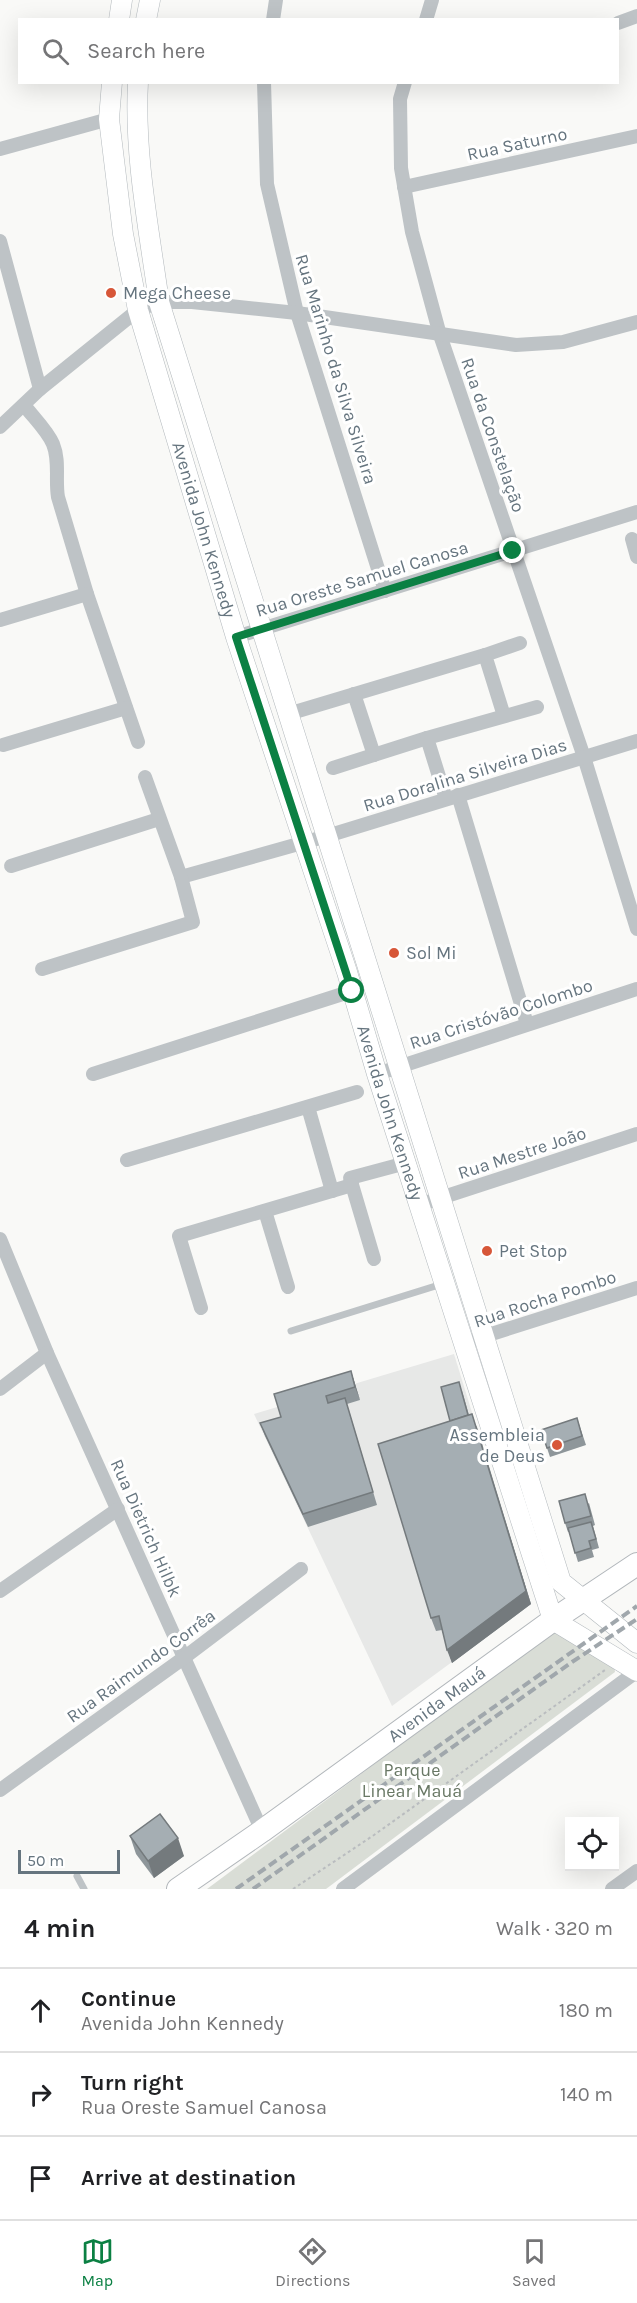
<!DOCTYPE html>
<html lang="en">
<head>
<meta charset="utf-8">
<style>
  :root { --surface:#fff; --page:#f2f2f2; --text:#202124; --muted:#757577; --line:#e0e0e0; --accent:#0b8043 }
  body { margin:0; font-family:Karla,sans-serif; background:var(--page); color:var(--text) }
  .controls { position:absolute; right:18px; bottom:18px; display:grid; overflow:hidden; border-radius:0px; box-shadow:0 6px 24px #0002 }
  .controls button { width:54px; height:54px; display:grid; place-items:center; padding:0; border:0; border-bottom:2px solid var(--line); background:var(--surface); color:var(--text); font:30px sans-serif }
  .scale { position:absolute; left:18px; bottom:15px; width:102px; box-sizing:border-box; padding-left:6px; border:3px solid #66757f; border-top:0; font-size:16px; line-height:21px; white-space:nowrap; color:#66757f; -webkit-text-stroke:4px #fff; paint-order:stroke }
  .stop { position:absolute; width:18px; height:18px; margin:-14px; border:4px solid #0b8043; border-radius:50%; background:#fff }
  .stop.end { background:#0b8043; border-color:#fff; box-shadow:0 2px 6px #0008 }
  .list { margin:0; padding:0; list-style:none }
  h2 { display:flex; justify-content:space-between; align-items:center; height:78px; margin:0; padding:0 24px; font-size:26px }
  h2 small { font-size:20px; font-weight:400; color:var(--muted) }
  .list li { display:grid; grid-template-columns:39px 1fr auto; gap:18px; align-items:center; box-sizing:border-box; height:84px; padding:0 24px; border-top:2px solid var(--line) }
  .list b { display:block; font-size:22px; white-space:nowrap }
  .list p { margin:0; font-size:20px; white-space:nowrap; color:var(--muted) }
  .list em { font-size:20px; font-style:normal; color:var(--muted) }
  .icon { flex:none; width:33px; height:33px; fill:none; stroke:currentColor; stroke-width:2; stroke-linecap:round; stroke-linejoin:round }
  .map { position:relative; flex:none; width:637px; height:1889px; overflow:hidden }
  .search { position:absolute; background:var(--surface); box-shadow:0 6px 24px #0002; left:18px; right:18px; top:18px; height:66px; display:flex; align-items:center; gap:15px; box-sizing:border-box; padding:0 21px; border-radius:0px; color:var(--muted); font-size:22px }
  .sheet { height:330px; background:var(--surface) }
  nav { display:flex; justify-content:space-around; align-items:center; box-sizing:border-box; height:84px; border-top:2px solid var(--line); background:var(--surface); font-size:16px; color:var(--muted) }
  nav a { display:grid; justify-items:center; gap:3px }
  nav .on { color:var(--accent) }
  .map>svg:first-child { display:block }
  .built { fill:#e7e8e7 }
  .green { fill:#d9ddd6 }
  .lines { fill:none; stroke-linecap:round; stroke-linejoin:round }
  .secondary-casing { stroke:#b3b9bd; stroke-width:21 }
  .primary-casing { stroke:#b2b7bb; stroke-width:24 }
  .path { stroke:#b9bcbf; stroke-width:2; stroke-dasharray:3 3; stroke-linecap:butt }
  .lane { stroke:#bec3c6; stroke-width:7 }
  .street { stroke:#bec3c6; stroke-width:14 }
  .secondary { stroke:#fff; stroke-width:20 }
  .primary { stroke:#fff; stroke-width:22 }
  .rail { stroke:#a0a7ac; stroke-width:4; stroke-dasharray:9 4.5; stroke-linecap:butt }
  .wall { fill:#8e969a }
  .shaded-wall { fill:#747a7d }
  .building { fill:#a5aeb3; stroke:#747a7d; stroke-width:1.5 }
  .route { stroke:#0b8043; stroke-width:8 }
  .poi-dot { fill:#d75739; stroke:#fff; stroke-width:2 }
  .labels { text-anchor:middle; dominant-baseline:central; stroke-width:6; stroke-linejoin:round; paint-order:stroke }
  .street-label { font-size:18px; fill:#66757f; stroke:#fff }
  .poi-label { font-size:18px; fill:#66757f; stroke:#fff; text-anchor:start }
  .park-label { font-size:18px; fill:#697865; stroke:#fff }
</style>
</head>
<body>
<div class="map">
<svg width="637" height="1889" viewBox="0 0 637 1889">
  <rect width="100%" height="100%" fill="#f9f9f7"/>
  <!-- built -->
  <path class="built" d="M454,1354l77,250 -139,102 -138,-292z"/>
  <!-- green -->
  <path class="green" d="M559,1630l55,35 1,7 -289,217h-119l343,-256z"/>
  <g class="lines">
    <defs>
      <g id="secondary">
        <path d="M119,20l3,-20"/>
        <path d="M146,20l4,-20"/>
        <path id="s1" d="M112,82l-3,37 14,115 15,76 98,327 111,335 30,102 176,546 84,51"/>
        <path d="M138,82c-4,74 11,147 21,220l402,1280 76,61"/>
      </g>
      <g id="primary">
        <path id="s2" d="M178,1889l84,-58 291,-211 84,-56"/>
      </g>
    </defs>
    <!-- secondary casing -->
    <use href="#secondary" class="secondary-casing"/>
    <!-- primary casing -->
    <use href="#primary" class="primary-casing"/>
    <!-- path -->
    <path class="path" d="M293,1889l81,-54 231,-165"/>
    <!-- lane -->
    <g class="lane">
      <path d="M291,1331l151,-47"/>
      <path d="M77,1876l7,13"/>
    </g>
    <!-- street -->
    <g class="street">
      <path d="M273,20l3,-20"/>
      <path d="M426,20l6,-20"/>
      <path d="M618,23l19,-7"/>
      <path d="M264,82l3,102 30,129 88,278"/>
      <path d="M405,82l-5,17 1,69 11,64 28,103 144,422 53,172"/>
      <path d="M0,149l109,-30"/>
      <path d="M404,187l233,-51"/>
      <path d="M0,241l40,148"/>
      <path d="M24,405c9,12 23,25 29,39 7,17 2,36 5,53l29,97 51,148"/>
      <path d="M0,427l40,-38 98,-79 21,-8h33l105,11 219,32 47,-3 74,-20"/>
      <path d="M632,539l5,18"/>
      <path d="M0,620l87,-26"/>
      <path d="M236,637l401,-125"/>
      <path d="M354,694l20,61"/>
      <path d="M288,714l197,-59"/>
      <path d="M504,716l-19,-61 35,-12"/>
      <path d="M3,745l123,-37"/>
      <path d="M333,768l94,-30"/>
      <path d="M458,795l69,229"/>
      <path d="M446,799l-19,-61 110,-31"/>
      <path d="M11,866l148,-47"/>
      <path d="M181,877l146,-41 310,-95"/>
      <path d="M42,969l151,-47 -12,-45 -36,-100"/>
      <path d="M93,1074l259,-83"/>
      <path d="M377,1074l260,-85"/>
      <path d="M308,1107l24,84"/>
      <path d="M127,1160l230,-68"/>
      <path d="M419,1205l218,-71"/>
      <path d="M265,1211l23,76"/>
      <path d="M0,1239l47,114 215,478"/>
      <path d="M374,1259l-24,-81 56,-15"/>
      <path d="M201,1308l-22,-72 173,-51"/>
      <path d="M463,1343l174,-55"/>
      <path d="M0,1389l47,-36"/>
      <path d="M0,1591l118,-82"/>
      <path d="M0,1790l185,-133 116,-88"/>
      <path d="M343,1889l293,-217 1,2"/>
      <path d="M612,1889l25,-18"/>
    </g>
    <!-- secondary -->
    <use href="#secondary" class="secondary"/>
    <!-- primary -->
    <use href="#primary" class="primary"/>
    <!-- rail -->
    <g class="rail">
      <path d="M236,1889l401,-283"/>
      <path d="M253,1889l319,-227 65,-43"/>
    </g>
  </g>
  <!-- wall -->
  <g class="wall">
    <path d="M351,1371l4,13 5,16 -13,4 30,101 -69,22 -43,-91 -5,-13 21,-6z"/>
    <path d="M462,1391l7,24 8,12 54,177 -79,59 -10,-33 -6,1 -5,-13z"/>
    <path d="M577,1418l9,27 -36,12 -9,-27z"/>
    <path d="M589,1503l6,22 -2,1 6,22 -7,2 2,7 -16,5 -9,-30h-1l-3,-9z"/>
    <path d="M130,1836l54,20 -30,22 -18,-24z"/>
  </g>
  <!-- shaded-wall -->
  <g class="shaded-wall">
    <path d="M351,1371l4,13 5,16 -5,-13z"/>
    <path d="M472,1414l59,190 -79,59 -5,-13z"/>
    <path d="M178,1838l6,18 -30,22 -6,-17z"/>
  </g>
  <!-- building -->
  <g class="building">
    <path d="M351,1371l4,16 -29,9 2,7 17,-5 28,94 -70,22 -43,-91 21,-6 -7,-23z"/>
    <path d="M459,1382l9,33 -18,6 -9,-34z"/>
    <path d="M472,1414l54,177 -79,59 -8,-34 -8,2 -53,-174z"/>
    <path d="M577,1418l5,18 -35,12 -6,-18z"/>
    <path d="M585,1494l6,22 -26,7 -6,-22z"/>
    <path d="M591,1522l5,17 -7,2 2,7 -16,5 -7,-25z"/>
    <path d="M160,1814l18,24 -30,23 -18,-25z"/>
  </g>
  <g class="lines">
    <!-- route -->
    <path class="route" d="M352,991l-116,-354 277,-86"/>
  </g>
  <!-- markers -->
  <g class="poi-dot">
    <circle cx="111" cy="293" r="6"/>
    <circle cx="394" cy="953" r="6"/>
    <circle cx="487" cy="1251" r="6"/>
    <circle cx="557" cy="1445" r="6"/>
  </g>
  <g class="labels">
    <!-- street labels -->
    <g class="street-label">
      <text transform="translate(517 144) rotate(-12)">Rua Saturno</text>
      <text transform="translate(336 369) rotate(73)">Rua Marinho da Silva Silveira</text>
      <text transform="translate(493 435) rotate(71)">Rua da Constelação</text>
      <text stroke="none"><textPath href="#s1" startOffset="460">Avenida John Kennedy</textPath></text>
      <text transform="translate(362 579) rotate(-17)">Rua Oreste Samuel Canosa</text>
      <text transform="translate(465 775) rotate(-17)">Rua Doralina Silveira Dias</text>
      <text transform="translate(501 1014) rotate(-18)">Rua Cristóvão Colombo</text>
      <text stroke="none"><textPath href="#s1" startOffset="1072">Avenida John Kennedy</textPath></text>
      <text transform="translate(522 1153) rotate(-18)">Rua Mestre João</text>
      <text transform="translate(545 1299) rotate(-18)">Rua Rocha Pombo</text>
      <text transform="translate(146 1528) rotate(66)">Rua Dietrich Hilbk</text>
      <text transform="translate(141 1666) rotate(-36)">Rua Raimundo Corrêa</text>
      <text stroke="none"><textPath href="#s2" startOffset="318">Avenida Mauá</textPath></text>
    </g>
    <!-- poi labels -->
    <g class="poi-label">
      <text x="123" y="293">Mega Cheese</text>
      <text x="406" y="953">Sol Mi</text>
      <text x="499" y="1251">Pet Stop</text>
      <text x="545" y="1435" text-anchor="end">Assembleia<tspan x="545" dy="21">de Deus</tspan></text>
    </g>
    <!-- park labels -->
    <g class="park-label">
      <text x="412" y="1770">Parque<tspan x="412" dy="21">Linear Mauá</tspan></text>
    </g>
  </g>
</svg>
<div class="controls">
<button><svg class="icon" aria-label="locate" viewBox="0 0 24 24"><circle cx="12" cy="12" r="6"/><path d="M12 2v4M12 18v4M2 12h4M18 12h4"/></svg></button>
</div>
<div class="scale">50 m</div>
<div class="stop" style="left:352px;top:991px"></div>
<div class="stop end" style="left:513px;top:551px"></div>
<div class="search"><svg class="icon" aria-label="search" viewBox="0 0 24 24"><circle cx="10" cy="10" r="6"/><path d="M15 15l6 6"/></svg>Search here</div>
</div>
<section class="sheet">
<h2>4 min<small>Walk · 320 m</small></h2>
<ul class="list">
<li><svg class="icon" aria-label="ahead" viewBox="0 0 24 24"><path d="M12 20V5M6 11l6-6 6 6"/></svg><div><b>Continue</b><p>Avenida John Kennedy</p></div><em>180 m</em></li>
<li><svg class="icon" aria-label="right" viewBox="0 0 24 24"><path d="M7 20v-9h11M14 6l5 5-5 5"/></svg><div><b>Turn right</b><p>Rua Oreste Samuel Canosa</p></div><em>140 m</em></li>
<li><svg class="icon" aria-label="arrive" viewBox="0 0 24 24"><path d="M6 21V4h12l-3 4 3 4H6"/></svg><div><b>Arrive at destination</b></div></li>
</ul>
</section>
<nav>
<a class="on"><svg class="icon" aria-label="map" viewBox="0 0 24 24"><path d="M3 6l6-2 6 2 6-2v14l-6 2-6-2-6 2zM9 4v14M15 6v14"/></svg>Map</a>
<a><svg class="icon" aria-label="directions" viewBox="0 0 24 24"><path d="M12 3l9 9-9 9-9-9zM9 14v-3h6M13 9l2 2-2 2"/></svg>Directions</a>
<a><svg class="icon" aria-label="saved" viewBox="0 0 24 24"><path d="M7 4h10v16l-5-4-5 4z"/></svg>Saved</a>
</nav>
</body>
</html>
